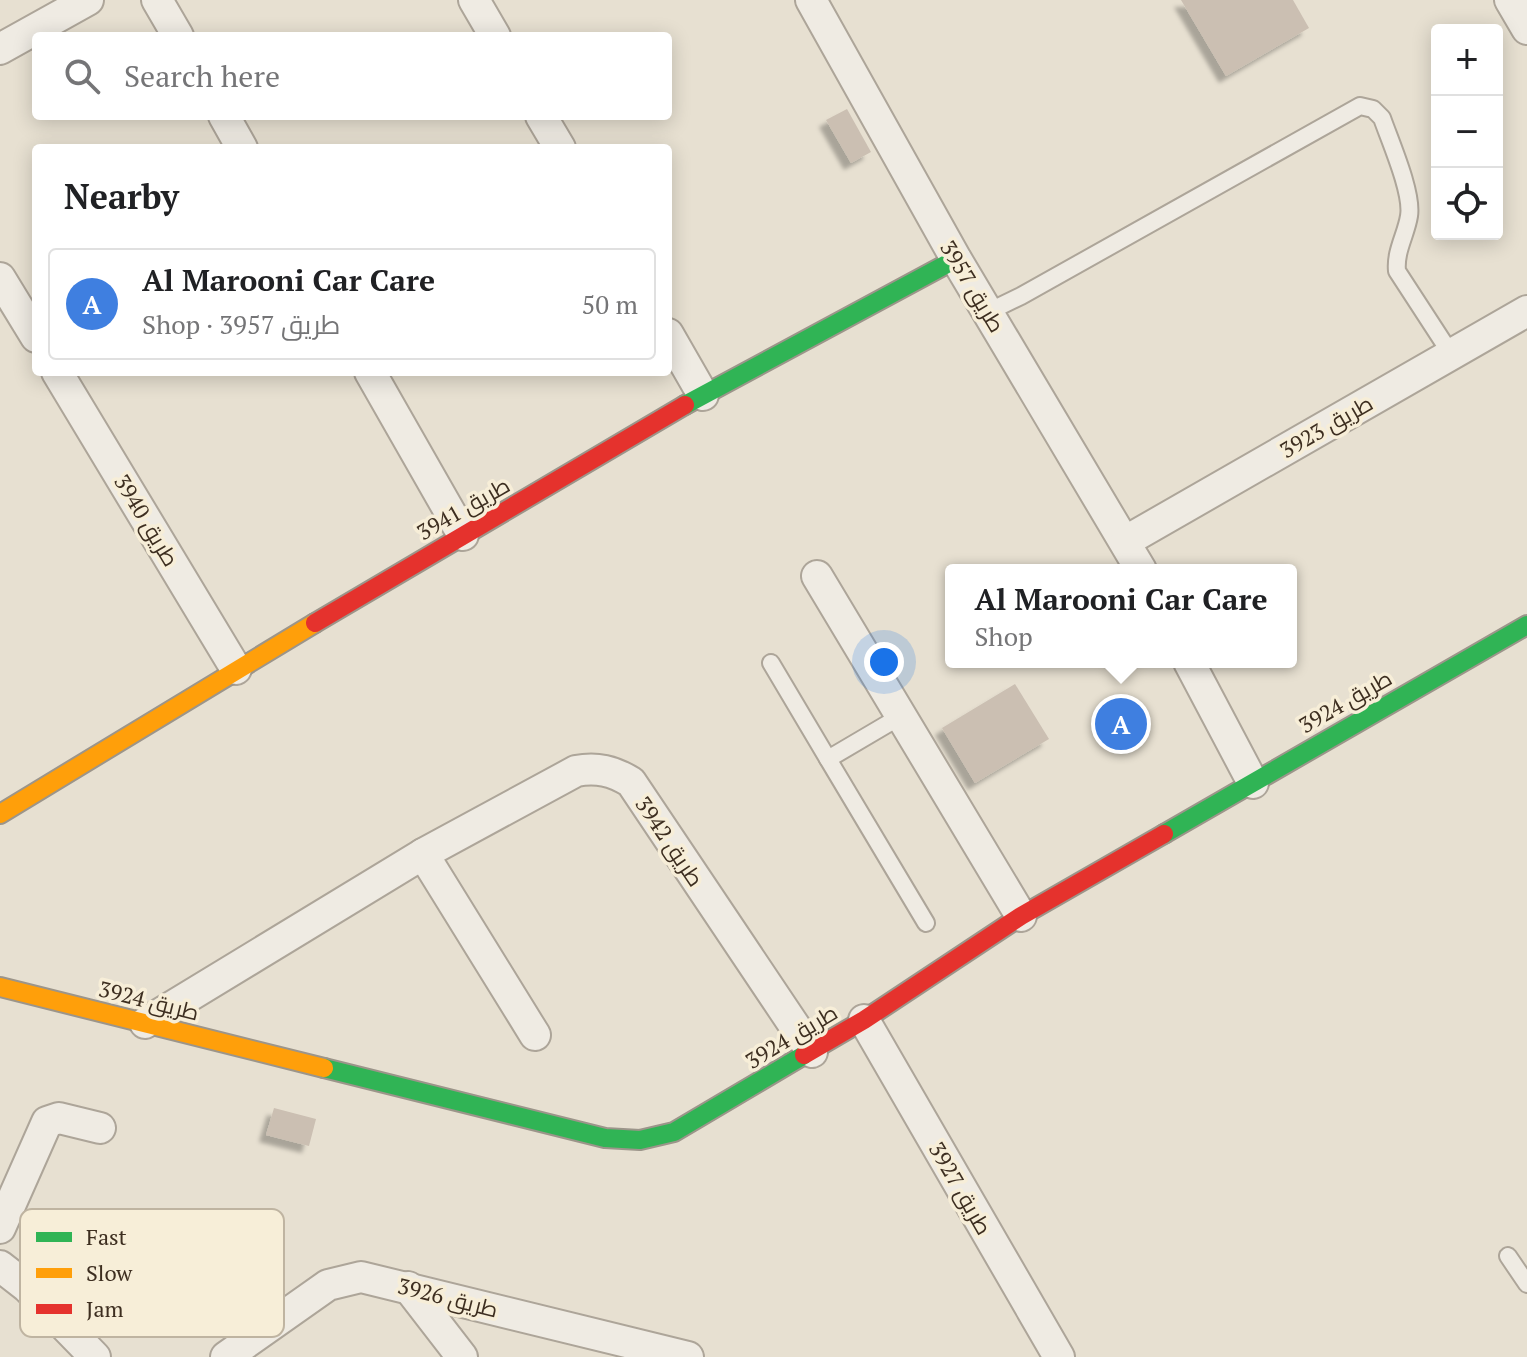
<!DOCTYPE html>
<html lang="en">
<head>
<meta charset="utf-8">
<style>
  :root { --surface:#fff; --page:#f6f6f6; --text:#202124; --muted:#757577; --line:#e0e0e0; --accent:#d93025 }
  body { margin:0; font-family:"PT Serif",Cairo,serif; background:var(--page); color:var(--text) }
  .controls { position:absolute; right:24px; top:24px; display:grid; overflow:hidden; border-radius:8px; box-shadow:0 4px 20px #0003 }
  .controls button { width:72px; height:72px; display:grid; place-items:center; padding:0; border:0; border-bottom:2px solid var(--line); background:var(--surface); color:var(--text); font:40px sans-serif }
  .you { position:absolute; left:884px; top:662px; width:28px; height:28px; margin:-20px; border:6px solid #fff; border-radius:50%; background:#1a73e8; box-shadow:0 0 0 12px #1a73e833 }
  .badge { display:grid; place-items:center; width:52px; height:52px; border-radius:50%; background:var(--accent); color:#fff; font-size:26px; font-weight:700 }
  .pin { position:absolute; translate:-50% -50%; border:4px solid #fff; box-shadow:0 2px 8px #0006 }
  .popup { position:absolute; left:945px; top:564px; width:352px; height:104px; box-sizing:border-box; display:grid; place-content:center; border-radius:8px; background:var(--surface); filter:drop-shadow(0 2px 6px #0005); font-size:26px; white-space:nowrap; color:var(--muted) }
  .popup b { font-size:30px; color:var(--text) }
  .popup::after { content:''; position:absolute; left:50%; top:100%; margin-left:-16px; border:16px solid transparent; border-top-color:var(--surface) }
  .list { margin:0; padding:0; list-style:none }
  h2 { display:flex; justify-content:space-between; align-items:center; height:104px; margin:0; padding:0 32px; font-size:34px }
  h2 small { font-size:26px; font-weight:400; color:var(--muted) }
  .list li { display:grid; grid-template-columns:52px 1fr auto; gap:24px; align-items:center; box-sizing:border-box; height:112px; margin:0 16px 16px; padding:0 16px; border:2px solid var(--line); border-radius:8px }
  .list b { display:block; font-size:30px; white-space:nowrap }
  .list p { margin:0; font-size:26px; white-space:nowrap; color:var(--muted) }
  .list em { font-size:26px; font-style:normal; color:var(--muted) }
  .icon { flex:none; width:44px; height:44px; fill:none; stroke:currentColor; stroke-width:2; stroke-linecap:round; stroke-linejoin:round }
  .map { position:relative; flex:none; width:1527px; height:1357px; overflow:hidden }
  .search { position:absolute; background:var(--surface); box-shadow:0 4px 20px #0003; left:32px; top:32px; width:640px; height:88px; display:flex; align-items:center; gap:20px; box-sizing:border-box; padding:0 28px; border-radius:8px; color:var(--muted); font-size:30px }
  .panel { position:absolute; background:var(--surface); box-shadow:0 4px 20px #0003; left:32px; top:144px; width:640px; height:232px; border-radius:8px }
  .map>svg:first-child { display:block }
  .building { fill:#cbbfb2; filter:url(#shadow) }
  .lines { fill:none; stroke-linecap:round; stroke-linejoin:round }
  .lane-casing { stroke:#ada599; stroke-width:20 }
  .street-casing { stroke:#ada599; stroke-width:34 }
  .fast-casing { stroke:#9c958a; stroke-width:22 }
  .slow-casing { stroke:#9c958a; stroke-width:22 }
  .jam-casing { stroke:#9c958a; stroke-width:22 }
  .lane { stroke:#efebe3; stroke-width:16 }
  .street { stroke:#efebe3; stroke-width:30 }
  .fast { stroke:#30b455; stroke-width:18 }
  .slow { stroke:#ff9f0a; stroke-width:18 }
  .jam { stroke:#e5322d; stroke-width:18 }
  .labels { text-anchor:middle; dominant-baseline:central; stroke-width:7; stroke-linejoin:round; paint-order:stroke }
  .street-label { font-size:22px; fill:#3d2e20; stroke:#f7eed8 }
  .key { fill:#f7eed8; stroke:#bfb4a1; stroke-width:2 }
  .key-label { font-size:22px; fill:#3d2e20 }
</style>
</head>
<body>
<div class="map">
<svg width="1527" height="1357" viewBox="0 0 1527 1357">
  <defs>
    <filter id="shadow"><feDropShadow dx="-7" dy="7" stdDeviation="2" flood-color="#0004"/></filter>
  </defs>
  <rect width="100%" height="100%" fill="#e7e0d1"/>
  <!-- building -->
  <g class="building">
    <path d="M1181,0h112l16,28 -83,48z"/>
    <path d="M847,109l24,43 -20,11 -25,-43z"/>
    <path d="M1015,684l34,55 -74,44 -33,-55z"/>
    <path d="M274,1108l42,11 -7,27 -43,-11z"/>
  </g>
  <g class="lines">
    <defs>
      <g id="lane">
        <path d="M988,312l33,-16 339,-190 13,3 9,9c8,23 31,75 27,98 -3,19 -14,35 -12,55l54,83"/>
        <path d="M771,663l57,96"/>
        <path d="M901,716l-73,43 98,164"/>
        <path d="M1508,1256l19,28"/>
      </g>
      <g id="street">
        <path d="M157,0l21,36"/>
        <path d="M474,0l21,36"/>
        <path d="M811,0l145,259 185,311"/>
        <path d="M1510,0l17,29"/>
        <path d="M0,49l88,-49"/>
        <path d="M224,116l18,32"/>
        <path d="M541,116l19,32"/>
        <path d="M0,278l36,59"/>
        <path d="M668,334l35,61"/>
        <path d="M57,372l179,297"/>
        <path d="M370,372l93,163"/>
        <path d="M1126,541l401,-230"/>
        <path d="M817,576l204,340"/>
        <path d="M1189,662l64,121"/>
        <path d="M423,854l112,181"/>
        <path d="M864,1020l195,337"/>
        <path d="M145,1023l278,-169 153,-83c21,-4 37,0 55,11l181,270"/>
        <path d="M0,1228l47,-106 12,-4 41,10"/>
        <path d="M0,1266l27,21 68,70"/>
        <path d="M408,1287l54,70"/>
        <path d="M226,1357l102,-72 33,-8 327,80"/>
      </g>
      <g id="fast">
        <path d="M685,405l271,-146"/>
        <path d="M1164,834l363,-209"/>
        <path d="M324,1068l281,70 35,2 34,-8 130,-77"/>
      </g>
      <g id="slow">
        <path d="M0,814l315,-191"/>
        <path d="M0,987l324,81"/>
      </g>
      <g id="jam">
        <path d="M315,623l370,-218"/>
        <path d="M804,1055l60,-35 157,-104 143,-82"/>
      </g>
    </defs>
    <!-- lane casing -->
    <use href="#lane" class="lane-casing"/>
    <!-- street casing -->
    <use href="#street" class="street-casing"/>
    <!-- fast casing -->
    <use href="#fast" class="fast-casing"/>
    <!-- slow casing -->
    <use href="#slow" class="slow-casing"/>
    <!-- jam casing -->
    <use href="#jam" class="jam-casing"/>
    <!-- lane -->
    <use href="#lane" class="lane"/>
    <!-- street -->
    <use href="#street" class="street"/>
    <!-- fast -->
    <use href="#fast" class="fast"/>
    <!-- slow -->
    <use href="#slow" class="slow"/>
    <!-- jam -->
    <use href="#jam" class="jam"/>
  </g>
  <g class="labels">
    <!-- street labels -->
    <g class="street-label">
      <text transform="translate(973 286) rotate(59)">طريق 3957</text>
      <text transform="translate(1326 426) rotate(-30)">طريق 3923</text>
      <text transform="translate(463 508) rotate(-30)">طريق 3941</text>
      <text transform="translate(147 520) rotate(59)">طريق 3940</text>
      <text transform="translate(1345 701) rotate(-30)">طريق 3924</text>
      <text transform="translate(670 841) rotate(56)">طريق 3942</text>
      <text transform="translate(149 1000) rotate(14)">طريق 3924</text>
      <text transform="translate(791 1036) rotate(-31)">طريق 3924</text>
      <text transform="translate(961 1188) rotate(60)">طريق 3927</text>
      <text transform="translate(448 1297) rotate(14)">طريق 3926</text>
    </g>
  </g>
  <!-- legend -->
  <rect x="20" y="1209" width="264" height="128" rx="12" class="key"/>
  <rect x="36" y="1232" width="36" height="10" fill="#30b455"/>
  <rect x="36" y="1268" width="36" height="10" fill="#ff9f0a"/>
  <rect x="36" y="1304" width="36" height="10" fill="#e5322d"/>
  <g class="key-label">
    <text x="86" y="1245">Fast</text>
    <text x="86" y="1281">Slow</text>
    <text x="86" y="1317">Jam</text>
  </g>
</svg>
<div class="controls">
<button>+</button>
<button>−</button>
<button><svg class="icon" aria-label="locate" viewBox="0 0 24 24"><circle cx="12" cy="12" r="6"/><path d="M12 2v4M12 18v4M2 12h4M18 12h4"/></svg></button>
</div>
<div class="you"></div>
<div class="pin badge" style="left:1121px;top:724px;background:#3f7fe0">A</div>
<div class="popup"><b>Al Marooni Car Care</b>Shop</div>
<div class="search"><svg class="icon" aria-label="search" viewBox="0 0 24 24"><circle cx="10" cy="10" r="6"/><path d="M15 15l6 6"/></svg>Search here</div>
<section class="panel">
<h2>Nearby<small></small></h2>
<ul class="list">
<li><span class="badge" style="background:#3f7fe0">A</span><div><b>Al Marooni Car Care</b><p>Shop · طريق 3957</p></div><em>50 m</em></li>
</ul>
</section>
</div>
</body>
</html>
